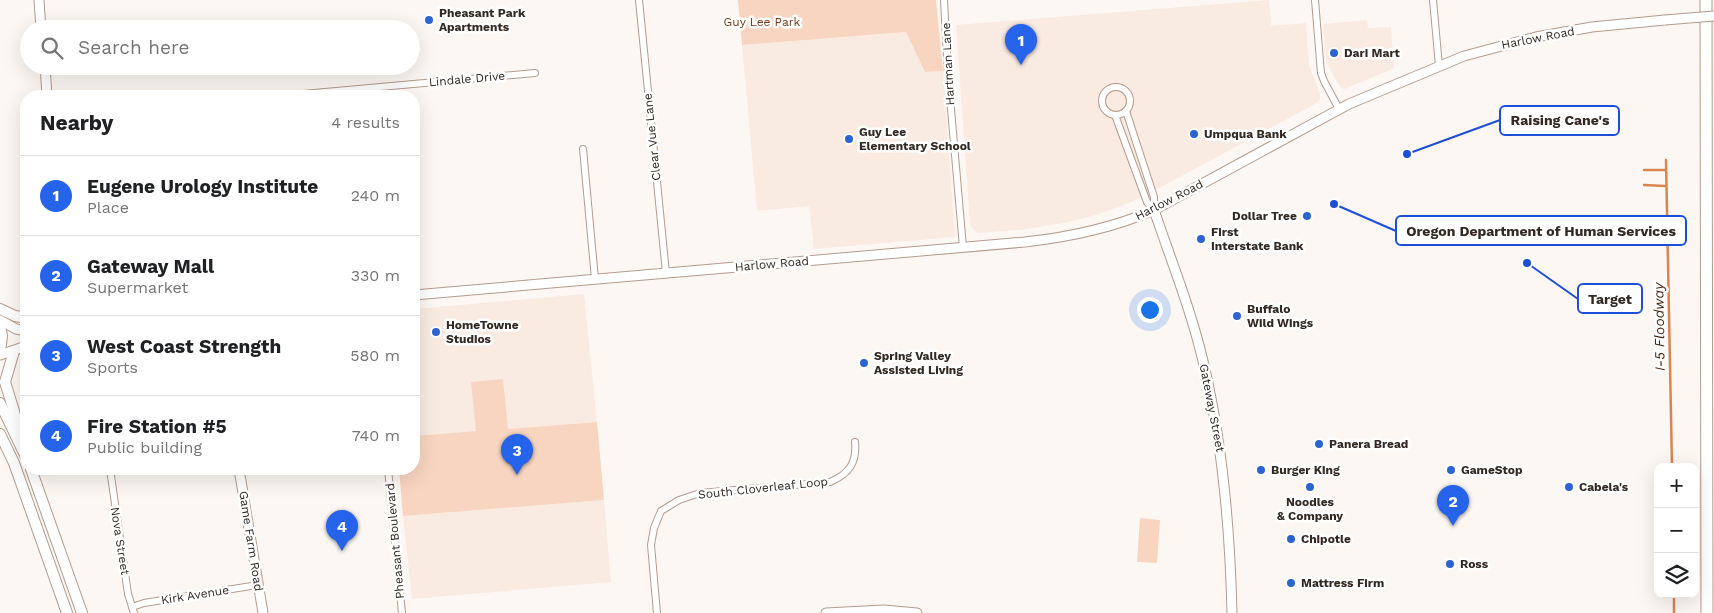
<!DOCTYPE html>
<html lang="en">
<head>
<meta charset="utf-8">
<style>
  :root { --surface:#fff; --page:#f6f6f6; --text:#202124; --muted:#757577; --line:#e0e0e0; --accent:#2563eb }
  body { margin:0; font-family:"Work Sans",sans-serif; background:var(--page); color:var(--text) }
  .controls { position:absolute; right:15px; bottom:15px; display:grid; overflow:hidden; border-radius:10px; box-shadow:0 5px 20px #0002 }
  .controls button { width:45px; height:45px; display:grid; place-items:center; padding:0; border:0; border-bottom:1px solid var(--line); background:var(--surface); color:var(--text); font:25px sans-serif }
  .you { position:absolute; left:1149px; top:309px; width:18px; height:18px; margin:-12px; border:4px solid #fff; border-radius:50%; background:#1a73e8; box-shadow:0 0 0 8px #1a73e833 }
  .badge { display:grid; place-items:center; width:32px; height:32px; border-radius:50%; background:var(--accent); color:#fff; font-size:16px; font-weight:700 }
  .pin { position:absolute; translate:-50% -41px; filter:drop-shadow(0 1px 2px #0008) }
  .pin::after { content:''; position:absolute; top:26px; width:18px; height:15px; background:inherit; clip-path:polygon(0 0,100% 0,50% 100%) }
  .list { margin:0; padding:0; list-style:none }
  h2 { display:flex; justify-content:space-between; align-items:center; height:65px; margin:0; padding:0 20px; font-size:21px }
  h2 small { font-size:16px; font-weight:400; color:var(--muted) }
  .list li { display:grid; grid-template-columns:32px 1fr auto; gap:15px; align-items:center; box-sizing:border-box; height:80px; padding:0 20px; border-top:1px solid var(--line) }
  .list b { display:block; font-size:19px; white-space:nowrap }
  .list p { margin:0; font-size:16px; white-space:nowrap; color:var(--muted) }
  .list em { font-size:16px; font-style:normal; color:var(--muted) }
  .icon { flex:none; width:28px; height:28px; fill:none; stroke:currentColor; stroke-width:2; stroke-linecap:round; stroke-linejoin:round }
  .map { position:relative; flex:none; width:1714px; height:613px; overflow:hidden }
  .search { position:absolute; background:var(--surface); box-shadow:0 5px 20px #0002; left:20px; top:20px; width:400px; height:55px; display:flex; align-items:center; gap:12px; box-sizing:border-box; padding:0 18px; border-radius:28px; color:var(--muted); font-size:19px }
  .panel { position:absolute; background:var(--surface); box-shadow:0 5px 20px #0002; left:20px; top:90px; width:400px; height:385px; border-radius:20px }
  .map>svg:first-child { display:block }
  .built { fill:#f9ebe2 }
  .green { fill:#f8d5c1 }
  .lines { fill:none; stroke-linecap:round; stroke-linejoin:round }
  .stream { stroke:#d88651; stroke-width:2.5 }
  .street-casing { stroke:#b69b8b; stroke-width:8 }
  .secondary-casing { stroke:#b69b8b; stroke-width:11 }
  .primary-casing { stroke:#b69b8b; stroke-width:12 }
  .highway-casing { stroke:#b69b8b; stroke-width:13 }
  .street { stroke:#fff; stroke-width:6 }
  .secondary { stroke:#fff; stroke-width:9 }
  .primary { stroke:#fff; stroke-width:10 }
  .highway { stroke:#fff; stroke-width:11 }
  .secondary-bridge-casing { stroke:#b69b8b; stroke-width:11; stroke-linecap:butt }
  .secondary-bridge { stroke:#fff; stroke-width:9 }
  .poi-dot { fill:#2b63d1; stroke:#fff; stroke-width:2 }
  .labels { text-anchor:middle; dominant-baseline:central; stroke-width:5; stroke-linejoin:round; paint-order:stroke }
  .poi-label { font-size:12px; font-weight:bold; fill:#332822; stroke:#fff; text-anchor:start }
  .park-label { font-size:12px; fill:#723c15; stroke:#fff }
  .street-label { font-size:12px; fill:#332822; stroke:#fff }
  .water-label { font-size:14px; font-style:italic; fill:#45230d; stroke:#fff }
  .leader { fill:none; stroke:#1d4ed8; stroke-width:2 }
  .callout-dot { fill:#1d4ed8; stroke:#fff; stroke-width:2 }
  .callout { fill:#fff; stroke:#1d4ed8; stroke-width:2 }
  .callout-label { font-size:14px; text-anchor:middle; font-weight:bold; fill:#332822 }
</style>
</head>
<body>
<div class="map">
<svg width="1714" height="613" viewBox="0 0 1714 613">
  <rect width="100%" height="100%" fill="#fdf7f4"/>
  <!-- built -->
  <g class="built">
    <path d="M1269,0l2,26 35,-3 3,42 11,29v5l-5,5 -150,81 -36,18 -33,12 -33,8 -35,6 -50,4 -5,-4 -3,-5 -14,-199z"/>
    <path d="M1367,20l1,8 23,-1 3,41 -49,21 -4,-1 -12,-20 -3,-8 -3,-36z"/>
    <path d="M906,32l19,40 18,-1 12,166 -141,12 -5,-43 -52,5 -15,-166z"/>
    <path d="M584,294l13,128 -90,7 -4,-49 -27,51 -62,5v-127z"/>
    <path d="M604,500l7,82 -199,17 -9,-83z"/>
  </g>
  <!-- green -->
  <g class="green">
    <path d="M738,0h198l7,71 -18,1 -19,-40 -164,13z"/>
    <path d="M503,379l5,50 89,-7 7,78 -201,16 -4,-47h15v-33l62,-5 -5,-49z"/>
    <path d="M1140,518l20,2 -3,43 -20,-1z"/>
  </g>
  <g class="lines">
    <!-- stream -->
    <g class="stream">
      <path d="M1666,160l6,307"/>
      <path d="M1644,170h21"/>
      <path d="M1644,185l21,1"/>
      <path d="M1674,594v19"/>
    </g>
    <defs>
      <g id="street">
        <path d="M639,0l27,273"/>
        <path d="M944,0l4,75 15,172"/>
        <path d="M1315,0l6,73 3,8 15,28"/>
        <path d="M1433,0l6,66"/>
        <circle cx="1116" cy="101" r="14"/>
        <path d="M281,96l254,-23"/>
        <path d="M1126,111l28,86v13"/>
        <path d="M1115,115l32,87 7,8"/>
        <path d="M583,149l12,130"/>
        <path d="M110,469l18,125 6,19"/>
        <path d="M388,469l14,144"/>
        <path d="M132,607l12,-4 114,-18"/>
        <path d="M657,613l-6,-68 3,-17 7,-17 18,-11 21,-7 130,-11c19,-8 27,-19 25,-40"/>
      </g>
      <g id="secondary">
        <path d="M39,0l2,29"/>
        <path d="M45,66l2,30"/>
        <path d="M1154,210c17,50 37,100 49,151 20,83 27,167 29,252"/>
        <path d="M414,295l611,-53c45,-5 88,-14 129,-32l195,-106 115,-48 72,-19 56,-10 73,-7"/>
        <path d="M0,320l16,9 10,2"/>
        <path d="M0,355l26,-9"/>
        <path d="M239,469l24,144"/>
        <path d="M826,613l58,-3 33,3"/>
      </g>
      <g id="primary">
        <path d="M0,309l15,7 11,2"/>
        <path d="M0,326l2,10 -2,16"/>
        <path d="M14,351l-9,31 9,29 7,35"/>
        <path d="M0,403l26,54"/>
        <path d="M0,434l14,29 53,150"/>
        <path d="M31,469l51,144"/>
      </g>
      <path id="highway" d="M1706,0l1,613"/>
    </defs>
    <!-- street casing -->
    <use href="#street" class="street-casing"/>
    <!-- secondary casing -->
    <use href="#secondary" class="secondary-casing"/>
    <!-- primary casing -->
    <use href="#primary" class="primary-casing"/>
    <!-- highway casing -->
    <use href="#highway" class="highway-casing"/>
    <!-- street -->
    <use href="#street" class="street"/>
    <!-- secondary -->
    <use href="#secondary" class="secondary"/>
    <!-- primary -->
    <use href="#primary" class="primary"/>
    <!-- highway -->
    <use href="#highway" class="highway"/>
    <defs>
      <path id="secondary-bridge" d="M1665,20l49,-4"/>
    </defs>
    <!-- secondary-bridge casing -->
    <use href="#secondary-bridge" class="secondary-bridge-casing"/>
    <!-- secondary-bridge -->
    <use href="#secondary-bridge" class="secondary-bridge"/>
  </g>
  <!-- markers -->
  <g class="poi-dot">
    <circle cx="429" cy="20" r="5"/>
    <circle cx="1334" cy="53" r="5"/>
    <circle cx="1194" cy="134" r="5"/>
    <circle cx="849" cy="139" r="5"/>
    <circle cx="1307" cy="216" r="5"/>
    <circle cx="1201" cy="239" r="5"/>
    <circle cx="1237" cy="316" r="5"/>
    <circle cx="436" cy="332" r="5"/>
    <circle cx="864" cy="363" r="5"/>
    <circle cx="1319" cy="444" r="5"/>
    <circle cx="1261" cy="470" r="5"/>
    <circle cx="1451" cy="470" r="5"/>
    <circle cx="1310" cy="487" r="5"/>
    <circle cx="1569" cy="487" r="5"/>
    <circle cx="1291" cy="539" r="5"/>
    <circle cx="1450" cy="564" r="5"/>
    <circle cx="1291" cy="583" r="5"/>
  </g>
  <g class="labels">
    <!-- poi labels -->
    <g class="poi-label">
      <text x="439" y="13">Pheasant Park<tspan x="439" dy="14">Apartments</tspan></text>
      <text x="1344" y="53">Dari Mart</text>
      <text x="859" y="132">Guy Lee<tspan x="859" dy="14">Elementary School</tspan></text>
      <text x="1204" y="134">Umpqua Bank</text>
      <text x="1297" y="216" text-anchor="end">Dollar Tree</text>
      <text x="1211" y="232">First<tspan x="1211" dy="14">Interstate Bank</tspan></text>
      <text x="1247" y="309">Buffalo<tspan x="1247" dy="14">Wild Wings</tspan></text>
      <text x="446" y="325">HomeTowne<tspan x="446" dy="14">Studios</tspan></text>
      <text x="874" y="356">Spring Valley<tspan x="874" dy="14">Assisted Living</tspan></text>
      <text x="1329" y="444">Panera Bread</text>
      <text x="1271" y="470">Burger King</text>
      <text x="1461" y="470">GameStop</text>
      <text x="1579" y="487">Cabela's</text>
      <text x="1310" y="502" text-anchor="middle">Noodles<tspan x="1310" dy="14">&amp; Company</tspan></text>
      <text x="1301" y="539">Chipotle</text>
      <text x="1460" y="564">Ross</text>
      <text x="1301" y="583">Mattress Firm</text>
    </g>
    <!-- park labels -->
    <g class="park-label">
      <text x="762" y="22">Guy Lee Park</text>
    </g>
    <!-- street labels -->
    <g class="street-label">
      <text transform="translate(1538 38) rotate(-11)">Harlow Road</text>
      <text transform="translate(948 64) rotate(-93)">Hartman Lane</text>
      <text transform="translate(467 79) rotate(-5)">Lindale Drive</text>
      <text transform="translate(652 137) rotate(-96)">Clear Vue Lane</text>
      <text transform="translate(1169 200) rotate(-27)">Harlow Road</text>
      <text transform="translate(772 264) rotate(-5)">Harlow Road</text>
      <text transform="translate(1212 408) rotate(79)">Gateway Street</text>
      <text transform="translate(763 488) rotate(-6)">South Cloverleaf Loop</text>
      <text transform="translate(120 541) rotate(81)">Nova Street</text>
      <text transform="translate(251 541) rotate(81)">Game Farm Road</text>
      <text transform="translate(395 541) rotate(-95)">Pheasant Boulevard</text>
      <text transform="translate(195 595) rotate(-9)">Kirk Avenue</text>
    </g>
    <!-- water labels -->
    <g class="water-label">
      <text transform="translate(1659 327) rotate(-91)">I-5 Floodway</text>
    </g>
  </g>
  <!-- callouts -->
  <path class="leader" d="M1407 154L1500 120M1334 204L1396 231M1527 263L1578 299"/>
  <g class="callout-dot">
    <circle cx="1407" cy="154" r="5"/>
    <circle cx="1334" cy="204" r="5"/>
    <circle cx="1527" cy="263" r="5"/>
  </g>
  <g class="callout">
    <rect x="1500" y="106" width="119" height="29" rx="5"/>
    <rect x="1396" y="216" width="290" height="29" rx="5"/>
    <rect x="1578" y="284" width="64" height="29" rx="5"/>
  </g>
  <g class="callout-label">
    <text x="1560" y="125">Raising Cane's</text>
    <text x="1541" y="236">Oregon Department of Human Services</text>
    <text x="1610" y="304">Target</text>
  </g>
</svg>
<div class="controls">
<button>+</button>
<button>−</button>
<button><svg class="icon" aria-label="layers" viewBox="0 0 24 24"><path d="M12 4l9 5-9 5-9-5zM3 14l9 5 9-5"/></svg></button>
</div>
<div class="you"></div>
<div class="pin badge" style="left:1021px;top:65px">1</div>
<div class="pin badge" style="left:1453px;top:526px">2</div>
<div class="pin badge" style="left:517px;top:475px">3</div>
<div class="pin badge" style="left:342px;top:551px">4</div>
<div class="search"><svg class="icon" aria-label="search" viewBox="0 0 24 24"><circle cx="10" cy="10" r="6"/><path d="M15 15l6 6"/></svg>Search here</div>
<section class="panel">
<h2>Nearby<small>4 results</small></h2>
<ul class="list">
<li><span class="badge">1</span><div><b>Eugene Urology Institute</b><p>Place</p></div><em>240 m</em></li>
<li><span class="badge">2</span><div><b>Gateway Mall</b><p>Supermarket</p></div><em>330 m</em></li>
<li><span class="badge">3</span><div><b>West Coast Strength</b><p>Sports</p></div><em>580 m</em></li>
<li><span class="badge">4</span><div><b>Fire Station #5</b><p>Public building</p></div><em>740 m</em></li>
</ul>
</section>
</div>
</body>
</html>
